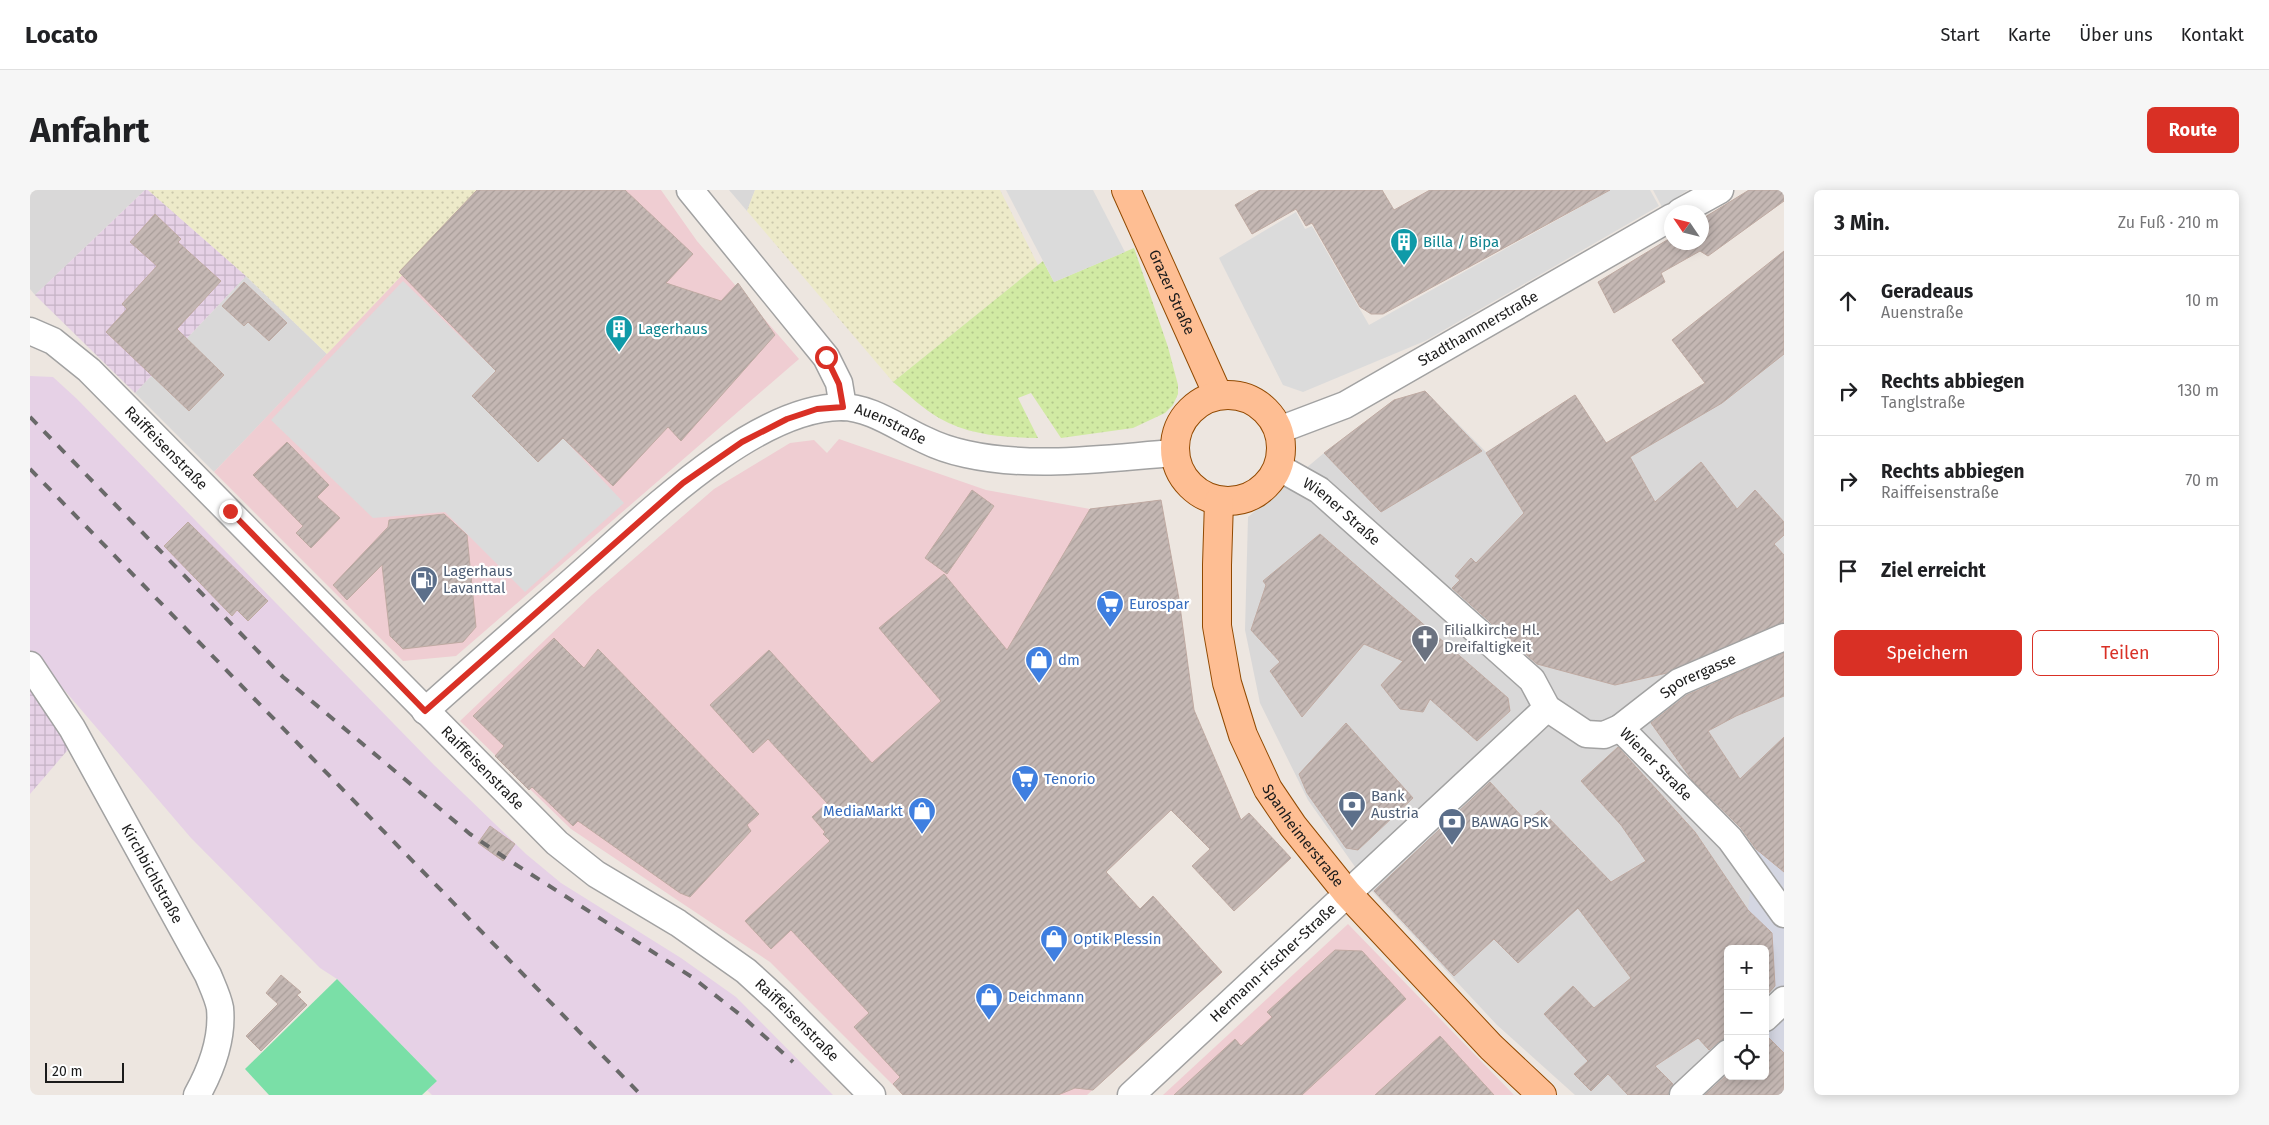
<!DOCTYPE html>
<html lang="de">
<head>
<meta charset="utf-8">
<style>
  :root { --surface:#fff; --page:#f6f6f6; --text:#202124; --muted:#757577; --line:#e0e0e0; --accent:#d93025 }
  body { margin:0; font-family:"Fira Sans",sans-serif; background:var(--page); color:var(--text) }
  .controls { position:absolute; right:15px; bottom:15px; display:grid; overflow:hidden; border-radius:8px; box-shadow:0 2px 12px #0003 }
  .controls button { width:45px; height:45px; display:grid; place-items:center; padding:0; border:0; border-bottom:1px solid var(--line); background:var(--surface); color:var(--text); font:25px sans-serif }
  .compass { position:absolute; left:1634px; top:15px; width:45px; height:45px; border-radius:50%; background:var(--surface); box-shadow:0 2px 12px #0003; rotate:305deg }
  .scale { position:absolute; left:15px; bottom:12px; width:79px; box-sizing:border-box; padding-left:5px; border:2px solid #1b1b1b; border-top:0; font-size:14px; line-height:18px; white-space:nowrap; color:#1b1b1b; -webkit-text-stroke:4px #fff; paint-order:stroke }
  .stop { position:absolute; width:15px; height:15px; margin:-11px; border:4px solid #d93025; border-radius:50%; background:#fff }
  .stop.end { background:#d93025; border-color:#fff; box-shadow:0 1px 5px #0008 }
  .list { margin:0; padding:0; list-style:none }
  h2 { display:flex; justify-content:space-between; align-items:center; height:65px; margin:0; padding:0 20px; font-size:21px }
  h2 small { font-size:16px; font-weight:400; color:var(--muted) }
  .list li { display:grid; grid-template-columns:32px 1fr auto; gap:15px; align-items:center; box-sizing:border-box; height:90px; padding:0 20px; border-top:1px solid var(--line) }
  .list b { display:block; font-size:19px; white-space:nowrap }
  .list p { margin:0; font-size:16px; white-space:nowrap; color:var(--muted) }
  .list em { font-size:16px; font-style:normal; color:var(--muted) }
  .actions { display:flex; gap:10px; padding:15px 20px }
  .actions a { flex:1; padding:11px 0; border:1px solid var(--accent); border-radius:8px; text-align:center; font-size:18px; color:var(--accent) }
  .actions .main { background:var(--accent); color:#fff }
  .icon { flex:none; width:28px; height:28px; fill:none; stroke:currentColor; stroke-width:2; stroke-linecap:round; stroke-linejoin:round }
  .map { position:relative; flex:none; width:1754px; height:905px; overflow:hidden; border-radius:8px }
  header { display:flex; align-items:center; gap:30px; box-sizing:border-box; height:70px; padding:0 25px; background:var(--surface); border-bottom:1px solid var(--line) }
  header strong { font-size:24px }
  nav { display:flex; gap:28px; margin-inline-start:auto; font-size:18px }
  .intro { display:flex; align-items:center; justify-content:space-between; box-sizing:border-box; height:120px; padding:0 30px }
  h1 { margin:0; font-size:35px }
  .button { padding:12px 22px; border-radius:8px; background:var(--accent); color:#fff; font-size:18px; font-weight:700 }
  main { display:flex; gap:30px; padding:0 30px }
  aside { flex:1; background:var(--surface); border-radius:8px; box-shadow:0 2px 12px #0003 }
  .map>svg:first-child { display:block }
  .residential { fill:#d9d8d8; fill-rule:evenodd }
  .commercial { fill:#efcdd2 }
  .industrial { fill:url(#industrial-grid) }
  .railway { fill:#e6d1e6 }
  .farmland { fill:url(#farmland-dots) }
  .grass { fill:url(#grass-dots) }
  .pitch { fill:#7adfa7 }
  .parking { fill:#dbdbdb }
  .plaza { fill:#d4d6e2 }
  .building { fill:url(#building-hatch); stroke:#bfaaa2 }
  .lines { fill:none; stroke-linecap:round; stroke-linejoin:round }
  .minor-casing { stroke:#a2a2a2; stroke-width:29 }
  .major-casing { stroke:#914900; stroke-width:30 }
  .minor { stroke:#fff; stroke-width:26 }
  .major { stroke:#febe93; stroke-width:28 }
  .rail { stroke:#696969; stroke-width:4; stroke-dasharray:10 10; stroke-linecap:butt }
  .route { stroke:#d93025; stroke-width:6 }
  .labels { text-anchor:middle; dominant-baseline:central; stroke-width:4.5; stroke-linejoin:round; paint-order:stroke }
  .culture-label { font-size:15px; fill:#0d838f; stroke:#fff; text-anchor:start }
  .street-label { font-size:15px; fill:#1b1b1b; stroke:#fff }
  .service-label { font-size:15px; fill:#4e5e75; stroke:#fff; text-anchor:start }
  .shop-label { font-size:15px; fill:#366cbe; stroke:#fff; text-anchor:start }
  .worship-label { font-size:15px; fill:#5b616d; stroke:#fff; text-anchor:start }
</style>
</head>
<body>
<header>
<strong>Locato</strong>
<nav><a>Start</a><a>Karte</a><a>Über uns</a><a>Kontakt</a></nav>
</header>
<div class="intro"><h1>Anfahrt</h1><a class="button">Route</a></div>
<main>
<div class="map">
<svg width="1754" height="905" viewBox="0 0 1754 905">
  <defs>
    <pattern id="industrial-grid" width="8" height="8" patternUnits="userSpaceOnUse" patternTransform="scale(1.25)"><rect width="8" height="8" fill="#e6d1e6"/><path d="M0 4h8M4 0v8" fill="none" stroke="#c5b3c5"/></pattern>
    <pattern id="farmland-dots" width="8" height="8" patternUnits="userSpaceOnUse" patternTransform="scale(1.25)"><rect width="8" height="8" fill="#edeac9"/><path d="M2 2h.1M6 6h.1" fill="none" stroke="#cbc8ac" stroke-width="1.8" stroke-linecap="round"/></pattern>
    <pattern id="grass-dots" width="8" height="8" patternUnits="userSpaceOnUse" patternTransform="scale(1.25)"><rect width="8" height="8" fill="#d1eaa3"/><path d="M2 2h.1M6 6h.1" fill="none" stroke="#b3c88c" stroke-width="1.8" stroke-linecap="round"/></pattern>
    <pattern id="building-hatch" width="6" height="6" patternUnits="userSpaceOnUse" patternTransform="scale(1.25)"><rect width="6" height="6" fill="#c4b7b3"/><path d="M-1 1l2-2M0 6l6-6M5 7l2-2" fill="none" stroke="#a89d99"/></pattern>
  </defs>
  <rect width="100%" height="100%" fill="#ede6e0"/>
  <!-- residential -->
  <g class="residential">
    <path d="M0,0h115l-110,105 -5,-6z"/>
    <path d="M699,0h26l-8,21z"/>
    <path d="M216,86l81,78 -113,118 -79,-79z"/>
    <path d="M1754,163v742h-209l-78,-70 -125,-134 -64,-91 -48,-97 -15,-73 3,-113 76,-64 70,-53 31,-9 61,61 89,-57 32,48 25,-16 14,20zM1698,759h37v127h-37z"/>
  </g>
  <!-- commercial -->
  <g class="commercial">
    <path d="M453,0h178l36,51 102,118 -343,297 -53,5 -189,-189z"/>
    <path d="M809,249l147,51 104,19 71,-9 18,99 15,111 -2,121 -21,-21 -65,62 34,37 13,-13 69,76 -135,123h-184l-133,-133 -199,-133 -111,-108 132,-126 122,-106 76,-46 24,-3 13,13z"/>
    <path d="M1318,734l166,171h-351z"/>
  </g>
  <!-- industrial -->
  <g class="industrial">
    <path d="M115,0h3l98,86 -111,117 -100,-98z"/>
    <path d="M0,499l42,56 -42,49z"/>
  </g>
  <!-- railway -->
  <path class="railway" d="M0,186l23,1 24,22 357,366 92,89 35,29 120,75 55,39 97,98h-401l-5,-5 10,-9 -100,-102 -17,-11 -129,-130 -161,-188z"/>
  <!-- farmland -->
  <g class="farmland">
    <path d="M118,0h335l-156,164 -81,-78z"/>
    <path d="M725,0h245l38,75 -145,117 -146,-171z"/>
  </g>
  <!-- grass -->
  <path class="grass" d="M1104,58l34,99 10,38v9l-5,11 -8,8 -32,15 -72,10 -30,-45 -13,5 20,40c-35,-1 -67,-2 -99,-20 -16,-9 -31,-24 -46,-36l150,-121 11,21z"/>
  <!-- pitch -->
  <path class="pitch" d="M307,789l100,102 -15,14h-153l-24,-26z"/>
  <!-- parking -->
  <g class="parking">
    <path d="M976,0h87l32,62 -71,30z"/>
    <path d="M1555,0h65l9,16 -234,135 -122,51 -20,-7 -64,-127 77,-46 9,17 7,-3 57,99 222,-124z"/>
    <path d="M1623,0h35l-26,17z"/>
    <path d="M373,91l93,90 -24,25 66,66 25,-24 61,65 -99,89 -80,-80 -72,6 -102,-98z"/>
  </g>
  <!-- plaza -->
  <path class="plaza" d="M1725,659l29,23v181l-19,-19v-8l10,-40 -3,-53 -24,-23z"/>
  <!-- building -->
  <g class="building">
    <path d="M447,0h148l68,64 -27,29 55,18 17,-18 37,52 -94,106 -13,-14 -55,59 -50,-48 -25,24 -66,-66 24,-25 -97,-99z"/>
    <path d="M1230,0h122l12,20 36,-20h180l-227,124h-12l-11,-7 -48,-84 -6,3 -10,-17 -44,25 -17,-29z"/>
    <path d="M1719,0h35v11l-76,55 -8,-5 -39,22 4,9 -51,31 -16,-31 74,-45v5h30v-23z"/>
    <path d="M125,24l26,25 -3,3 43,39 -44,48 47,46 -35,36 -83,-79 21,-23 -5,-5 35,-38 -27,-24z"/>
    <path d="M1754,61v103l-62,49 -92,54 25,45 46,-40 36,47 18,-19 29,32v13l-10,9 10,11v67l-117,51 -52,12 -78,-21 -85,-76 8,-8 -5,-4 16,-18 5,5 48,-50 -38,-60 89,-58 31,48 99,-60 -33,-43z"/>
    <path d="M214,92l43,41 -18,18 -21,-19 -4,4 -22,-20z"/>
    <path d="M1395,201l57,60 -101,61 -57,-59 70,-53z"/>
    <path d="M257,252l42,43 -12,12 23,21 -29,30 -15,-15 7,-7 -50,-51z"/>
    <path d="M942,300l22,16 -47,68 -22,-16z"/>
    <path d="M1131,310l18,99 15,111 47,110 8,-7 42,45 -57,53 -42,-45 18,-17 -39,-39 -65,62 34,37 13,-13 69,76 -129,118 -18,-2 -17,7h-155l-10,-11 7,-7 -46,-50 15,-14 -78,-83 -20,19 -26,-28 85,-80 -7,-7 2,-2 -13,-15 15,-14 -59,-64 -15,14 -43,-48 59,-55 103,113 69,-62 -62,-73 65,-54 63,76 83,-141z"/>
    <path d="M414,324l23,21 9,92 -13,15 -60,7 -13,-13 -8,-71 -35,35 -14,-15 55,-58 1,-7z"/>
    <path d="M158,332l80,79 -20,20 -11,-11 -5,6 -68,-70z"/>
    <path d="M1290,344l188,164 2,13 -33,30 -47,-42 -7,13 -23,-3 -19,-24 22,-24 -39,-17 -62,73 -32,-46 10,-9 -29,-32 15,-45 -3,-4z"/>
    <path d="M524,448l30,30 14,-19 161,165 -12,11 4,6 -61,66 -10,-4 -102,-72 -5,5 -41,-39 -3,3 -34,-34 9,-10 -31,-30z"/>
    <path d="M1754,463v43l-48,20 -28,15 32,48 44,-42v135l-28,-23 -15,-21 -49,-48 -41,-57 36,-28z"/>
    <path d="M1316,533l67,75 -55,52 -12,-2 -39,-55 -8,-19z"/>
    <path d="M1588,557l77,85 53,78 24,23 3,53 -10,11v-48h-37v89l-10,4 -9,8 -11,-12 -43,28 18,18 -5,11h-40l-20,-21 -17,17 -17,-17 14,-13 -44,-47 29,-28 21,22 37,-30 -53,-70 -60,55 -24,-24 -40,37 -80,-85 116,-109 36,39 15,-11 70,72 35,-21 -25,-36 -40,-44z"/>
    <path d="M460,636l25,18 -12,17 -25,-18z"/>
    <path d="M1305,760l27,1 44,48 -104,96h-128l61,-56 6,7 31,-29 -5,-5z"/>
    <path d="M251,785l20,17 -4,3 10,10 -46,46 -15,-15 32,-32 -12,-11z"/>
    <path d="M1735,844l19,19v42h-79l23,-21v2h37z"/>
    <path d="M1410,846l54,59h-119z"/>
  </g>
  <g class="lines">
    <defs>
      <g id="minor">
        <path d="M660,0l136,167 13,26 4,24"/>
        <path d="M1650,22l40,-22"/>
        <path id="s1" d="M0,141l23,10 36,29 468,473 39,31 82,49 68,48 34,31 92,93"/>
        <path id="s2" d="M1249,240l66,-25 327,-188"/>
        <path id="s3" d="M1248,277l41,23 213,190 15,28 39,26 18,1 16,-7 59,-46 105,-45"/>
        <path id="s4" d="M0,475l42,63 136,247c4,10 10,22 12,33 3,31 -8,60 -23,87"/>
        <path id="s5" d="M395,521c51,-46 102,-90 153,-135 64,-56 174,-168 263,-169 30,0 57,21 84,33 12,6 27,11 41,14 67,15 140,4 208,-1"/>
        <path id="s6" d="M1590,538l110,111 54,75"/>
        <path d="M1735,828l19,-18"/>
        <path id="s7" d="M1101,905l416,-387"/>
        <path d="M1653,905l45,-42"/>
      </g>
      <g id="major">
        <path id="s8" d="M1096,0l92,205"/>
        <circle cx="1198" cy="258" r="53"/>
        <path id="s9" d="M1189,311l-2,64v61l10,57 16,52 25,54 25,37 54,67 144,154 51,48"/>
      </g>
    </defs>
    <!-- minor casing -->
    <use href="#minor" class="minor-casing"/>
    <!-- major casing -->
    <use href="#major" class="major-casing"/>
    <!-- minor -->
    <use href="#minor" class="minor"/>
    <!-- major -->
    <use href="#major" class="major"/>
    <!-- rail -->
    <g class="rail">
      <path d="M0,227l253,260 187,157 34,23 188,120 51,40 50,45"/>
      <path d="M0,279l611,626"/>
    </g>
  </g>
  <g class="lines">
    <!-- route -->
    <path class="route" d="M200,321l195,200 258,-228 59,-41 45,-23 30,-10 26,-2 -4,-23 -13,-27"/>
  </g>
  <!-- icons -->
  <defs>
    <symbol id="building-pin" viewBox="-11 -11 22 30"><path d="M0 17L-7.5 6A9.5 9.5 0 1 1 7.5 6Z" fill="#0f9aa8" stroke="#fff"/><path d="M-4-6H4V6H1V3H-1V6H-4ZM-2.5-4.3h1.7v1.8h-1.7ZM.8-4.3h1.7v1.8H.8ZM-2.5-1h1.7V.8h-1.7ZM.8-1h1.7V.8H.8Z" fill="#fff"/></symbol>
    <symbol id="fuel-pin" viewBox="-11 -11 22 30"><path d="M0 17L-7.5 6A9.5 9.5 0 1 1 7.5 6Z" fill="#5c6f8a" stroke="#fff"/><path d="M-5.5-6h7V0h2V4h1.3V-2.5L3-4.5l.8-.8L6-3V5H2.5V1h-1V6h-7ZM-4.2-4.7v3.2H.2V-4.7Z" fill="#fff"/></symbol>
    <symbol id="supermarket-pin" viewBox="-11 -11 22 30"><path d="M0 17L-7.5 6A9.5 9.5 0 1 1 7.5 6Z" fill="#3f7fe0" stroke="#fff"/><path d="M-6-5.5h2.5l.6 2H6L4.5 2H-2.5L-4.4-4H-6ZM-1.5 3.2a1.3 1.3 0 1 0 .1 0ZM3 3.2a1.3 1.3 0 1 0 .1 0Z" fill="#fff"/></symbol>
    <symbol id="church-pin" viewBox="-11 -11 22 30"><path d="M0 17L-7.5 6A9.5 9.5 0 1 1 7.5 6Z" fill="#6b7280" stroke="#fff"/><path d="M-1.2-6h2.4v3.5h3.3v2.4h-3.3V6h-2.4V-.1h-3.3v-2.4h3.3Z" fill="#fff"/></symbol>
    <symbol id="shop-pin" viewBox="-11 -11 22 30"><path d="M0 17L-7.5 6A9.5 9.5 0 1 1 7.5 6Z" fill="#3f7fe0" stroke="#fff"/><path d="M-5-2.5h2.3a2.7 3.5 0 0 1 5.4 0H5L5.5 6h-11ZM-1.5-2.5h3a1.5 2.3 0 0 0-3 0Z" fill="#fff"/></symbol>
    <symbol id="bank-pin" viewBox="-11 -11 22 30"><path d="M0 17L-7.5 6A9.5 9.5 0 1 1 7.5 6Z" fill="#5c6f8a" stroke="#fff"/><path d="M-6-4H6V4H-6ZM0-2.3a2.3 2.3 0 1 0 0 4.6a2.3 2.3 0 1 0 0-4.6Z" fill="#fff"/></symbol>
  </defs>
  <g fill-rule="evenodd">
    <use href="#building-pin" x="1358" y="36" width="32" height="43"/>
    <use href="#building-pin" x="573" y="123" width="32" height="43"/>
    <use href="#fuel-pin" x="378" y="374" width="32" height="43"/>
    <use href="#supermarket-pin" x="1064" y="398" width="32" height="43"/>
    <use href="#church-pin" x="1379" y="433" width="32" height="43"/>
    <use href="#shop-pin" x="993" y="454" width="32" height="43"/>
    <use href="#supermarket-pin" x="979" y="573" width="32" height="43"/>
    <use href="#bank-pin" x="1306" y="599" width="32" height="43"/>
    <use href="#shop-pin" x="876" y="605" width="32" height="43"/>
    <use href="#bank-pin" x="1406" y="616" width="32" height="43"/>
    <use href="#shop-pin" x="1008" y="733" width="32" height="43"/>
    <use href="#shop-pin" x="943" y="791" width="32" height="43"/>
  </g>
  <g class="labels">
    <!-- culture labels -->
    <g class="culture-label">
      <text x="1393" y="52">Billa / Bipa</text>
      <text x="608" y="139">Lagerhaus</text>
    </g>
    <!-- street labels -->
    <g class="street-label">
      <text stroke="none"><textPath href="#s8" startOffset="112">Grazer Straße</textPath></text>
      <text stroke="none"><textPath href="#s2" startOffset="224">Stadthammerstraße</textPath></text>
      <text stroke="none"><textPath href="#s5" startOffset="575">Auenstraße</textPath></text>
      <text stroke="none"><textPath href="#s1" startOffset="181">Raiffeisenstraße</textPath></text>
      <text stroke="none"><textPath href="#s3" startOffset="78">Wiener Straße</textPath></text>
      <text stroke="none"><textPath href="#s3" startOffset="541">Sporergasse</textPath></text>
      <text stroke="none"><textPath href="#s6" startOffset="51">Wiener Straße</textPath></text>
      <text stroke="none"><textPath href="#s1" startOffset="631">Raiffeisenstraße</textPath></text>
      <text stroke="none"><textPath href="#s9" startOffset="355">Spanheimerstraße</textPath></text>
      <text stroke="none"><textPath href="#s4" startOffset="242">Kirchbichlstraße</textPath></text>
      <text stroke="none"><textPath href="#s7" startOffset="194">Hermann-Fischer-Straße</textPath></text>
      <text stroke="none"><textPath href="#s1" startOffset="1036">Raiffeisenstraße</textPath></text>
    </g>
    <!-- service labels -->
    <g class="service-label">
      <text x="413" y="381">Lagerhaus<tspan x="413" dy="17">Lavanttal</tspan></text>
      <text x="1341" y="606">Bank<tspan x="1341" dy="17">Austria</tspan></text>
      <text x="1441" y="632">BAWAG PSK</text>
    </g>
    <!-- shop labels -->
    <g class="shop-label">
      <text x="1099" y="414">Eurospar</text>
      <text x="1028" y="470">dm</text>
      <text x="1014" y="589">Tenorio</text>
      <text x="873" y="621" text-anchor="end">MediaMarkt</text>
      <text x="1043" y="749">Optik Plessin</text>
      <text x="978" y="807">Deichmann</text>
    </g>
    <!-- worship labels -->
    <g class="worship-label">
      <text x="1414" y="440">Filialkirche Hl.<tspan x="1414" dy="17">Dreifaltigkeit</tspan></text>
    </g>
  </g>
</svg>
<div class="controls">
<button>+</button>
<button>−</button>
<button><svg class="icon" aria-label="locate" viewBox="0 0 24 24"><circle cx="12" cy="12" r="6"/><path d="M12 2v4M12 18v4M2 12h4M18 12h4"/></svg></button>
</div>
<svg class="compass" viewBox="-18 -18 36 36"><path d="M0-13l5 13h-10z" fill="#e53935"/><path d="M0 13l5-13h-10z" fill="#757577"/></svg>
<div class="scale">20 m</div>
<div class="stop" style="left:796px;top:167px"></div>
<div class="stop end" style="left:200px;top:321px"></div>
</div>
<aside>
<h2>3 Min.<small>Zu Fuß · 210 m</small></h2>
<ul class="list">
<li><svg class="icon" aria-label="ahead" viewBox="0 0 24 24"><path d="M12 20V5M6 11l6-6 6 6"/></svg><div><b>Geradeaus</b><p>Auenstraße</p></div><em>10 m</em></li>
<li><svg class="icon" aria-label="right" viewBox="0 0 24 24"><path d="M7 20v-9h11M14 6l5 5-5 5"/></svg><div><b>Rechts abbiegen</b><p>Tanglstraße</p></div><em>130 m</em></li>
<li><svg class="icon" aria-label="right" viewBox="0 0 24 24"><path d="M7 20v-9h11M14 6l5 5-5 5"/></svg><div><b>Rechts abbiegen</b><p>Raiffeisenstraße</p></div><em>70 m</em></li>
<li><svg class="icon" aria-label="arrive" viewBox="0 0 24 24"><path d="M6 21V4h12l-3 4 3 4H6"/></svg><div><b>Ziel erreicht</b></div></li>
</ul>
<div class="actions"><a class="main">Speichern</a><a>Teilen</a></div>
</aside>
</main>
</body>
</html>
